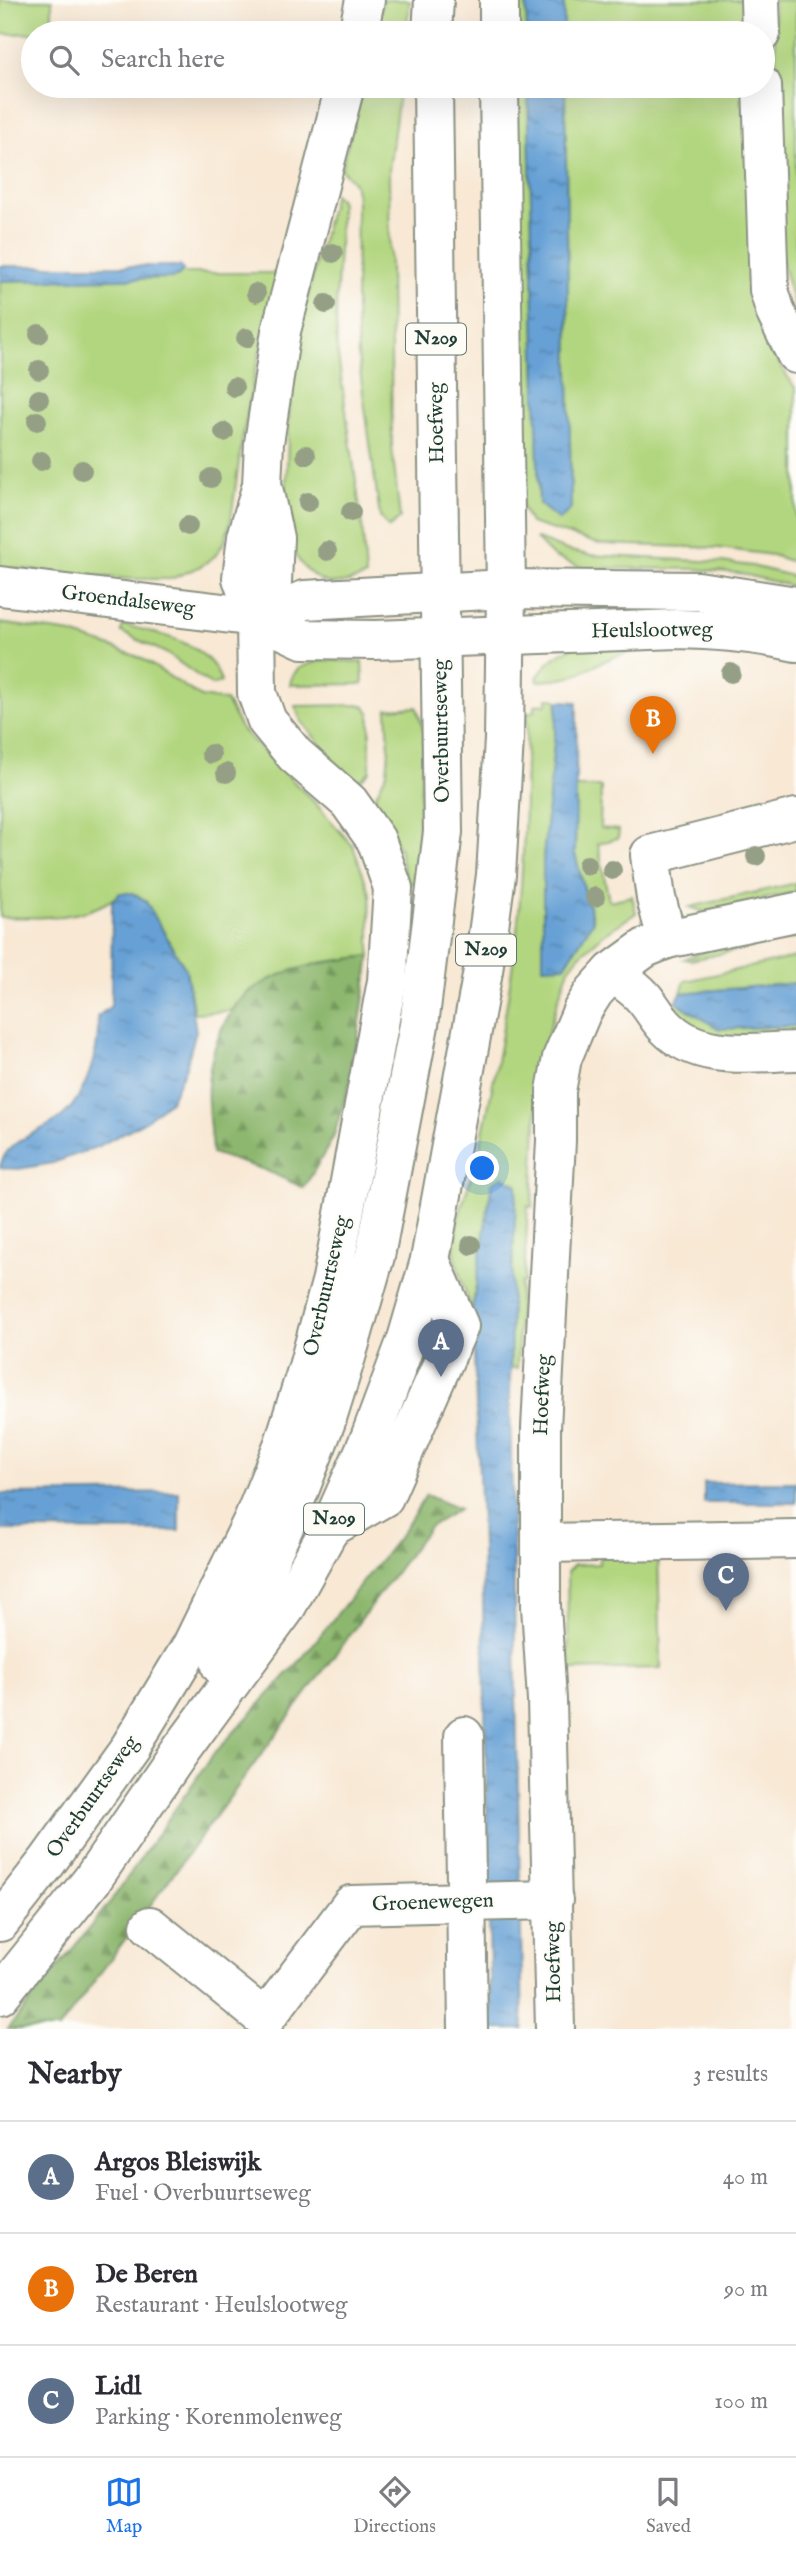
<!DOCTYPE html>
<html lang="en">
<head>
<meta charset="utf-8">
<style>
  :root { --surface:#fff; --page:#f2f2f3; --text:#2b2b33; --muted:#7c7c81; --line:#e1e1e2; --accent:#1a73e8 }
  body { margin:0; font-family:"IM FELL English",serif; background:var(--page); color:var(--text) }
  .you { position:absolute; left:483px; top:1169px; width:24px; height:24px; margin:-18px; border:5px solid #fff; border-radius:50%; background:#1a73e8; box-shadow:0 0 0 10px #1a73e833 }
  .badge { display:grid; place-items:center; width:46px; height:46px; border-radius:50%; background:var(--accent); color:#fff; font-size:23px; font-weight:700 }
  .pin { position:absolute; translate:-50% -58px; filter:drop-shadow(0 2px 4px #0008) }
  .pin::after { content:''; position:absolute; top:37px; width:24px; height:21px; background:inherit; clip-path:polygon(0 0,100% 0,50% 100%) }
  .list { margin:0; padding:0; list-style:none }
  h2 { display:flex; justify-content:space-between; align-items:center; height:91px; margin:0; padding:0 28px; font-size:30px }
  h2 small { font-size:23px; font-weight:400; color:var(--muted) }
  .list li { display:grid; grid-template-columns:46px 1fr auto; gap:21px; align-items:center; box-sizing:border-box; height:112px; padding:0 28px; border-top:2px solid var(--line) }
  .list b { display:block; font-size:26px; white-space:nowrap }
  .list p { margin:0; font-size:23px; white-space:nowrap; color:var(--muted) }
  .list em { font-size:23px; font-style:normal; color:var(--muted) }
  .icon { flex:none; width:38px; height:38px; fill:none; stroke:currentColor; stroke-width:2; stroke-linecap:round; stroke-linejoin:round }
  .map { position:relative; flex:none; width:796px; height:2029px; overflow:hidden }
  .search { position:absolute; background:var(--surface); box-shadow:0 7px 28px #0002; left:21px; right:21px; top:21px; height:77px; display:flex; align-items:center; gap:18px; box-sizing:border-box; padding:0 24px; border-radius:38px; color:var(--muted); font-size:26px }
  .sheet { height:427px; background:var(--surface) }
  nav { display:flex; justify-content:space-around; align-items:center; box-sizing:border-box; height:98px; border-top:2px solid var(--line); background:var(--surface); font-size:19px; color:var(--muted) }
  nav a { display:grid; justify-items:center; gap:4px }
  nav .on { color:var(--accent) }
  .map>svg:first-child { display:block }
  .grass { fill:#b2d67f; stroke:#688a5a; stroke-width:2 }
  .forest { fill:url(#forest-firs); stroke:#567a51; stroke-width:2 }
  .water { fill:url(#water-ripples); stroke:#426e84; stroke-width:2 }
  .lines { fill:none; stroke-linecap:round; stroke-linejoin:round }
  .minor-casing { stroke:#8c9284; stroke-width:42 }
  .major-casing { stroke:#8c9284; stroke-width:42 }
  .minor { stroke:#fff; stroke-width:38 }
  .major { stroke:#fff; stroke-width:38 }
  .tree { fill:#959f86 }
  .labels { text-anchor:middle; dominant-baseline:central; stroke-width:5; stroke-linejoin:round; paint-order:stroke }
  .shield { fill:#fdfcf7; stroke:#62766e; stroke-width:2 }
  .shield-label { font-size:19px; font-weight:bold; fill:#1f3d34 }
  .street-label { font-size:21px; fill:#1f3d34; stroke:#fdfcf7 }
</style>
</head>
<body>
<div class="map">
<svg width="796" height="2029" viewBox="0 0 796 2029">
  <defs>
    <pattern id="forest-firs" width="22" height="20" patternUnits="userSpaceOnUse" patternTransform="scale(1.75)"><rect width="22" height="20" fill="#8db76e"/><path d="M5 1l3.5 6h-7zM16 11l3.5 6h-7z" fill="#73965b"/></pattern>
    <pattern id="water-ripples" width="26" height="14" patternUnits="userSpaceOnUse" patternTransform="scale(1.75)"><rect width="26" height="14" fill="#66a0d5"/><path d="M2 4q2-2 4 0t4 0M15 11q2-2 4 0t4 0" fill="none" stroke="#5384ae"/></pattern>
  </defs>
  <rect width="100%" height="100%" fill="#fdfcf7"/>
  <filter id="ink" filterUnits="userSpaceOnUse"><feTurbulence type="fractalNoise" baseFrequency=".0143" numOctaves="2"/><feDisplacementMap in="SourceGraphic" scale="14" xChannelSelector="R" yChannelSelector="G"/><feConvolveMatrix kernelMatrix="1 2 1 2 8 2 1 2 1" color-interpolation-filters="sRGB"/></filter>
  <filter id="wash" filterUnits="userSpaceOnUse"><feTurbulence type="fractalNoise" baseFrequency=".00686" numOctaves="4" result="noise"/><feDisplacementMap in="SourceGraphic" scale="28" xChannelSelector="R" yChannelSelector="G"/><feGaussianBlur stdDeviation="1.57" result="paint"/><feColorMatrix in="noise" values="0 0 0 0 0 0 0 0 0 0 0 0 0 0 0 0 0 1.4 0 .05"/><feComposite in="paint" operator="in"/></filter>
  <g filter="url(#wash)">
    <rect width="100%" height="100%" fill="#f8e8d4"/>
    <!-- grass -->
    <g class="grass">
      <path d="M0,0h52v33l-52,1z"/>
      <path d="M383,0h27l-4,33h-30z"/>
      <path d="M510,0h16l1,33h-16z"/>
      <path d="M564,0h180l1,33h-181z"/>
      <path d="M774,0h22v313l-15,-56z"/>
      <path d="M363,86h37l-11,84 3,277 8,71 -11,10 -9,-11 -22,-161 -2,-48 1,-111 -3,-14 -13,-14z"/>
      <path d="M512,86h16l11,418 32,5 -6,-423h181l21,251 14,30 15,22v174l-24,-8 -53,-7 -120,-4 -69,-21 -8,-16z"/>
      <path d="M334,194l6,6 1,4 -5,105 1,40 25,174 4,53c-22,9 -40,13 -58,-5 -30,-28 -22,-67 -21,-105 1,-32 2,-64 6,-95 8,-60 27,-119 41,-177z"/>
      <path d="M181,273h100l-25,94 -14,73 -11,79 -6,22 -10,15 -14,10 -30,13h-43l-128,-12v-286l173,-3z"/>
      <path d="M535,538l31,12 23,5 132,7 31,4 44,11v10l-58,-14 -44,-4 -112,-1 -28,-11z"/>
      <path d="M0,623l65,9 38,12 38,14 60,39 25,4 16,29 73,73 38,43 17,48v62l-53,7 -67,27 -20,21 -36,2 -8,-43 -41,-70 -13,-7h-12c-30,28 -82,25 -120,24z"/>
      <path d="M123,625c34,8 87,17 98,57l-10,3 -45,-32 -45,-21z"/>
      <path d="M594,641l202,14v9c-56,-14 -120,-24 -176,-9 -18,5 -33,16 -50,22 -10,3 -21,3 -32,4l-1,-3c14,-23 31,-31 57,-37z"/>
      <path d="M324,660l38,2 1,22 -73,1c2,-19 18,-21 34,-25z"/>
      <path d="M547,698h6l5,3 -15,158 50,62 -18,-67 1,-67h25l-1,41 19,2 -1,8 -20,6 11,57 23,-5 4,17 -32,21 -25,22 -10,13 -10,28 -11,37 -11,71 -5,102 -4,-1 -4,76 -4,1 -3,86 -7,-2 1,-72 -8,-118 -11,6 -20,128c-6,-20 -16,-41 -18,-62 -1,-27 18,-69 25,-98 14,-62 25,-125 34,-188 12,-83 12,-167 14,-250l8,-2v-6l12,-1z"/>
      <path d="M364,705l6,9v57l-8,8 -12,2 -49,-60 -6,-15z"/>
      <path d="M417,707l7,26 -9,150 -9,1 -7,-36 -26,-47 14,-29 2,-23 -2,-40z"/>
      <path d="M796,883v9l-92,20 -14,-5z"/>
      <path d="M796,931v7l-105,22 -7,-1 21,-8z"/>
      <path d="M796,957v26l-115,10 4,-12z"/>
      <path d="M676,1002l43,27 77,-3v15l-93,-3 -30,-31z"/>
      <path d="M599,1553h59l3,115 -92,2 -2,-98 7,-7 25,-1z"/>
    </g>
    <!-- forest -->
    <g class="forest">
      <path d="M370,956l-18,120 -19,62 -29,50 -39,-18 -53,-17c-1,-23 -6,-48 -4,-70 11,-103 73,-116 162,-127z"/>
      <path d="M426,1495l33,14 -30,18 -370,502h-51l103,-128 101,-145 90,-98 100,-125z"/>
    </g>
    <!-- water -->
    <g class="water">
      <path d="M526,0h38v33h-37z"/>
      <path d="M528,86h37l6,423 -12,11 -20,-16z"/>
      <path d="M0,266h180l3,4 -4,6 -6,2 -173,3z"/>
      <path d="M558,701l19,1 -2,152 18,67 -28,45 -22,1v-108z"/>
      <path d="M120,893h12l13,7 41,70 10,61 -10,36 -15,33 -27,22 -45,24 -46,17 -34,6 -19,-1c4,-29 42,-35 61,-51 24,-18 41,-71 36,-100l14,-11 1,-105z"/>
      <path d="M796,983v43l-77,3 -43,-27 5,-9z"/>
      <path d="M503,1177l14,7 -6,111 -1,106 13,628h-32l-9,-482 -10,-236 20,-128z"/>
      <path d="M796,1482v21h-92v-20z"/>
      <path d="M179,1492v39l-179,-1v-36z"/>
    </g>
  </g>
  <g filter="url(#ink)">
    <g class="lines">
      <defs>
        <g id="minor">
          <path d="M760,0l1,33"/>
          <path d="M358,33l7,-33"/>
          <path d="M762,86l7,204 7,23 20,41"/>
          <path d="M0,586l256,31 47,22 72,1 303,-11c41,1 79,4 118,13"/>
          <path d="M256,617l49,-17 201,-11 192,2 98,15"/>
          <path d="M256,617l16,-35 2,-44 -11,-50"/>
          <path d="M667,939l-11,-41 -6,-43 146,-37"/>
          <path d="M612,972c10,8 22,15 30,24 9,9 15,22 24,31 34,35 86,25 130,24"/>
          <path d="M330,1528l54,-31 75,-171 -29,-66"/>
          <path d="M541,1543l255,-4"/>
          <path d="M464,1736l4,293"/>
          <path d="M0,1922l47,-60 83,-115 62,-102 61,-125 31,-77 24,-76 24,-88 55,-298 6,-93 -17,-48 -27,-38 -54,-47 -28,-34 -10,-28 -1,-76 -14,-39 5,-41 15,-52 2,-42 17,-112 64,-245"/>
          <path d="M150,1926l115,93 86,-114 202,-5"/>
          <path d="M555,2029l-8,-329 -6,-94v-178l15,-287v-50l6,-33 20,-47 12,-19 18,-20 33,-24 22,-9 129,-27"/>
        </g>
        <g id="major">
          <path d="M499,0v33"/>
          <path d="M432,33l2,-33"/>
          <path d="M221,1666l71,-157 34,-88 20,-64 29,-101 44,-231 24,-193 -10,-746"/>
          <path d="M0,1995l92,-115 89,-130 104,-141 45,-81 40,-90 37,-99 23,-79 53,-289 13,-96 8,-136 2,-150 -7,-503"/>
        </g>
      </defs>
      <!-- minor casing -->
      <use href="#minor" class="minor-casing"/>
      <!-- major casing -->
      <use href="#major" class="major-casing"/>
      <!-- minor -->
      <use href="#minor" class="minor"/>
      <!-- major -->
      <use href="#major" class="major"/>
    </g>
    <!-- trees -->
    <g class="tree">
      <circle cx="333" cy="253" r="10"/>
      <circle cx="256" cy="293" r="10"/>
      <circle cx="326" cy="304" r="10"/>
      <circle cx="39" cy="334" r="10"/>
      <circle cx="246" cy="338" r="10"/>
      <circle cx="39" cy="370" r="10"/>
      <circle cx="234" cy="387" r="10"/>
      <circle cx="39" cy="399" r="10"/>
      <circle cx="37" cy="421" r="10"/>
      <circle cx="224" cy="432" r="10"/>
      <circle cx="306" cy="455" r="10"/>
      <circle cx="41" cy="461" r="10"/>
      <circle cx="82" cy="470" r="10"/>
      <circle cx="211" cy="478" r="10"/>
      <circle cx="308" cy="502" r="10"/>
      <circle cx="351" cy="512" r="10"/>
      <circle cx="188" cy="526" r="10"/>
      <circle cx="327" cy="551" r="10"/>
      <circle cx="731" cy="673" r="10"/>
      <circle cx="211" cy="754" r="10"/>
      <circle cx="226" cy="773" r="10"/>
      <circle cx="756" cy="856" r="10"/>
      <circle cx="587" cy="865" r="10"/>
      <circle cx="612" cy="870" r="10"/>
      <circle cx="595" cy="897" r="10"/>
      <circle cx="471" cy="1245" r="10"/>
    </g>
  </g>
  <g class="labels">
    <!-- shield labels -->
    <g class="shield">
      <rect x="406" y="323.5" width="60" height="31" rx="5"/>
      <rect x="456" y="934.5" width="60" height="31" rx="5"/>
      <rect x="304" y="1503.5" width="60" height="31" rx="5"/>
    </g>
    <g class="shield-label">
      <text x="436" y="339">N209</text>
      <text x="486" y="950">N209</text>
      <text x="334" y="1519">N209</text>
    </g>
    <!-- street labels -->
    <g class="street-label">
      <text transform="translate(437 423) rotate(-91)">Hoefweg</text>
      <text transform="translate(128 601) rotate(7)">Groendalseweg</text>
      <text transform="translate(652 631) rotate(-1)">Heulslootweg</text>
      <text transform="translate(442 731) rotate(-91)">Overbuurtseweg</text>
      <text transform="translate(327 1286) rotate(-77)">Overbuurtseweg</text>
      <text transform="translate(543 1395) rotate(-88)">Hoefweg</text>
      <text transform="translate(93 1797) rotate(-55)">Overbuurtseweg</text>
      <text transform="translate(433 1903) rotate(-2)">Groenewegen</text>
      <text transform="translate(554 1962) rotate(-91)">Hoefweg</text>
    </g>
  </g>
</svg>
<div class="you"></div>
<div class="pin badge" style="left:441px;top:1377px;background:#5c6f8a">A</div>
<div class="pin badge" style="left:653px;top:754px;background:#e8710a">B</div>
<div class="pin badge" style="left:726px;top:1611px;background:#5c6f8a">C</div>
<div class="search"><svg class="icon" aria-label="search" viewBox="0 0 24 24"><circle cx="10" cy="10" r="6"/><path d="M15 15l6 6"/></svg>Search here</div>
</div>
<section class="sheet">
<h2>Nearby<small>3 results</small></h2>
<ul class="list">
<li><span class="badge" style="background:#5c6f8a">A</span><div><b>Argos Bleiswijk</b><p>Fuel · Overbuurtseweg</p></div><em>40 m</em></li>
<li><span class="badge" style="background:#e8710a">B</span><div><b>De Beren</b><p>Restaurant · Heulslootweg</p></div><em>90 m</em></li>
<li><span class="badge" style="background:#5c6f8a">C</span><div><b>Lidl</b><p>Parking · Korenmolenweg</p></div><em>100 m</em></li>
</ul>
</section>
<nav>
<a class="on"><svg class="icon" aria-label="map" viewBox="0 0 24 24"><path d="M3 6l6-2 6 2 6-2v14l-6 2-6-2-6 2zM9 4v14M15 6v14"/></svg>Map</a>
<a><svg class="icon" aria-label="directions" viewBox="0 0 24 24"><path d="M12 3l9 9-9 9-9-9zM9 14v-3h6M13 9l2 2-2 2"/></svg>Directions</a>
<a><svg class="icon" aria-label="saved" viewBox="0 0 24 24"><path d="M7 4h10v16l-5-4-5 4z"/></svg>Saved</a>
</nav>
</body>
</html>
